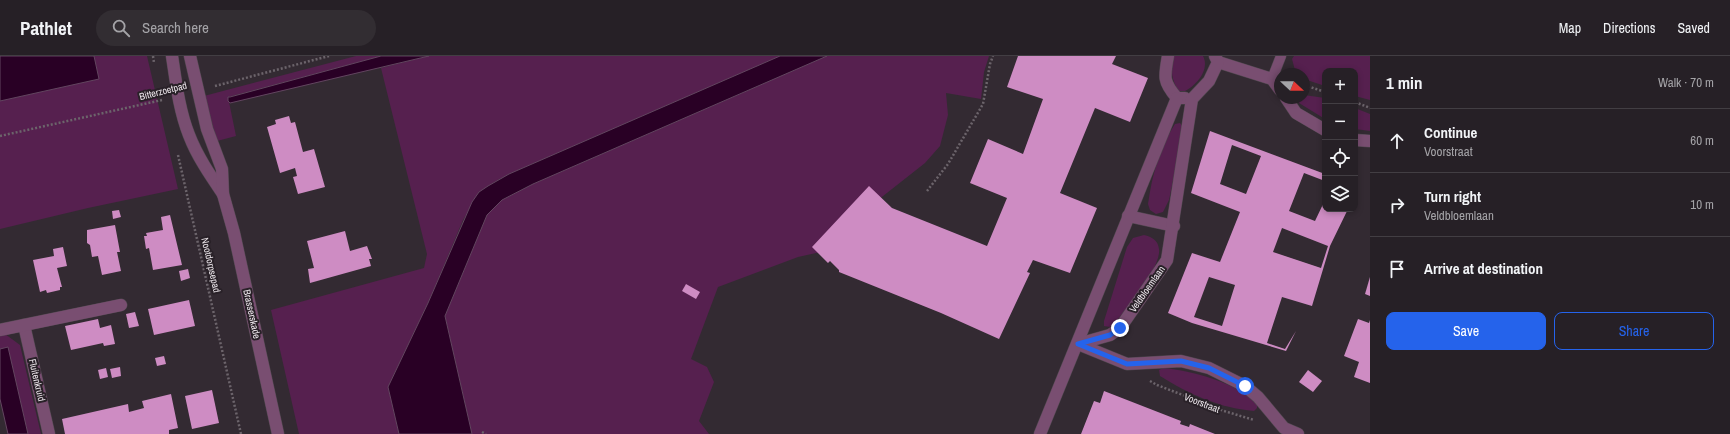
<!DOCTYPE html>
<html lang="en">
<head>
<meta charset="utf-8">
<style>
  :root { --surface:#262026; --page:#322d32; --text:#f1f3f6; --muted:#a4a3a7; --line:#423e43; --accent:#2563eb }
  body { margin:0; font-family:"Archivo Narrow",sans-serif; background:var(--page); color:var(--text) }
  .controls { position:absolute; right:12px; top:12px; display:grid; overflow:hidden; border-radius:8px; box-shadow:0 2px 6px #0003 }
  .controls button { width:36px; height:36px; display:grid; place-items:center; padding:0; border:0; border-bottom:1px solid var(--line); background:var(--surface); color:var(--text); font:20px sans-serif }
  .compass { position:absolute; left:1274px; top:12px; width:36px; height:36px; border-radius:50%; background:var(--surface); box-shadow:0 2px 6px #0003; rotate:112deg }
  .stop { position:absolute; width:12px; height:12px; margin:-9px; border:3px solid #2563eb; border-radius:50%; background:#fff }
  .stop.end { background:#2563eb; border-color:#fff; box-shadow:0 1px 4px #0008 }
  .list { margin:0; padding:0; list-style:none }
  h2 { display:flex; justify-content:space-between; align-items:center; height:52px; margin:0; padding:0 16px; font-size:17px }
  h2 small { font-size:13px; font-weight:400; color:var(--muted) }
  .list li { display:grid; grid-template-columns:26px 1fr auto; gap:12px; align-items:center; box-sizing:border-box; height:64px; padding:0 16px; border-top:1px solid var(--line) }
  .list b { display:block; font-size:15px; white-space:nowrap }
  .list p { margin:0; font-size:13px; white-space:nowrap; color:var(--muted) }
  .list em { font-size:13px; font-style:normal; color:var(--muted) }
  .actions { display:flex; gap:8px; padding:12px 16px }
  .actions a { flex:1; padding:9px 0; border:1px solid var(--accent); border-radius:8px; text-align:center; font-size:14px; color:var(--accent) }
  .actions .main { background:var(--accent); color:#fff }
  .icon { flex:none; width:22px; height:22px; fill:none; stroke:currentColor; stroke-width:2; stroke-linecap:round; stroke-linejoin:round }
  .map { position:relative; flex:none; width:1370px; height:378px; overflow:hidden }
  header { display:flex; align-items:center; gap:24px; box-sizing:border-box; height:56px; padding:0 20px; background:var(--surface); border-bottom:1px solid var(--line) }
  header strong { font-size:19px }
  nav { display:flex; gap:22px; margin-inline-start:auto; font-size:14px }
  .search { width:280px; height:36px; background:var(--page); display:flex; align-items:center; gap:10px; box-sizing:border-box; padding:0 14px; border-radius:22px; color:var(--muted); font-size:15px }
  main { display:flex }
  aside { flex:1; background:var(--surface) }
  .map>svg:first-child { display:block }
  .green { fill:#56204f }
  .water { fill:#290025; stroke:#634560 }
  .building { fill:#ce8cc3; fill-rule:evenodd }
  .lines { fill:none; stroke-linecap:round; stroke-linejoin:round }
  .lane-casing { stroke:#50484f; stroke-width:11 }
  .street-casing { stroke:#50484f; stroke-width:13 }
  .path { stroke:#6c646b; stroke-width:2.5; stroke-dasharray:2 2; stroke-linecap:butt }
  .lane { stroke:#794e71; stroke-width:10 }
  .street { stroke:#794e71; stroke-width:12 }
  .route { stroke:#2563eb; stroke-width:5 }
  .labels { text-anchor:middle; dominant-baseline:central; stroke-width:4; stroke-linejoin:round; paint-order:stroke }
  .street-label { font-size:10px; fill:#ebe5ea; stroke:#292128 }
</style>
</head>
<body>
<header>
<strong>Pathlet</strong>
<div class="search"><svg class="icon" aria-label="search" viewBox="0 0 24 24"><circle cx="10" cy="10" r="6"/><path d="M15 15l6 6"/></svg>Search here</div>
<nav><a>Map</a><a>Directions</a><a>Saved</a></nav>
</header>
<main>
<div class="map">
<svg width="1370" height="378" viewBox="0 0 1370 378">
  <rect width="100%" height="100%" fill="#332a32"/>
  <!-- green -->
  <g class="green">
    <path d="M94,0h53l31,133 -90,19 -88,21v-128l98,-22z"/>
    <path d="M356,0h25l-153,41 8,39 -19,5 -13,-45z"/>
    <path d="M429,0h351l-271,118 -13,7 -17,11 -16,28 -35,83 -40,84 11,47h-100l-28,-124 153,-42 3,-14 -46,-186z"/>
    <path d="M827,0h162l-5,16 -3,27 -35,-6 2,22 -8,31 -15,17 -80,63 -20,25 -27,6 -80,30 -27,72 16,8 7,15 -15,39 10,13h-237l-27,-118 42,-101 15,-15 31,-16z"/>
    <path d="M1174,0h29c7,13 -6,29 -18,35h-6c-7,-8 -10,-25 -5,-35z"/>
    <path d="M1294,0h76v44l-15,-4v-25h-30v15l-21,-7v-5h-8l-4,-15z"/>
    <path d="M1304,39l21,3v21l-26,-16 -2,-5h7z"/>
    <path d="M1355,52l15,6v17l-15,-2z"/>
    <path d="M1180,67l4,5 -15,72 -6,12 -7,2 -6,-4 -2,-6c4,-28 11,-56 27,-80z"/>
    <path d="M1144,179c8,2 14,5 15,14 3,17 -35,66 -49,78l-6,-1v-5l23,-74 6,-9z"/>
    <path d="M5,278l15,11 21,89h-13l-20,-86 -8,1v-13z"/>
    <path d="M1163,312c25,2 78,15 94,37v3l-3,3c-35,-3 -65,-17 -94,-35l-1,-6z"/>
  </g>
  <!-- water -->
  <g class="water">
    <path d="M0,0h94l5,23 -99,22z"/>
    <path d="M381,0h48l-199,47 -2,-2v-4h2z"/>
    <path d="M780,0h47l-294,128 -31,16 -15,15 -42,101 27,118h-73l-11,-47 40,-84 44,-101 7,-10 9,-6 21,-12z"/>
    <path d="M8,291l20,87h-20l-8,-35v-50z"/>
  </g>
  <!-- building -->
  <g class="building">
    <path d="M1018,0h98l-4,8 36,14 -18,44 -35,-14 -35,85 37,15 -27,65 -37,-13 -6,12 3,1 -31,66 -58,-26 -102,-41v-2l-9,-9 -2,2 -16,-16 57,-61 23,22 95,38 20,-48 -37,-15 18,-44 35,15 20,-55 -36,-12z"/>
    <path d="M289,60l2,7 4,-1 8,30 11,-3 11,38 -27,7 -5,-17 4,-1 -2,-8 -15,5 -13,-46 9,-3 -1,-4z"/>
    <path d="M1210,75l115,43v7l-21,-8 -15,38 26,10 10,-21v9h23l-18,37 -18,60 -30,-9 -15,46 18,6 11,-18 -10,20 -94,-28 -24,-10 24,-60 28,9 20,-50 -49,-19zM1232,89l29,11 -15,38 -26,-10zM1282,172l46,18 -7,22 -48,-16zM1209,221l26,8 -13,41 -28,-9z"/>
    <path d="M119,154l2,7 -8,2 -1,-8z"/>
    <path d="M170,159l12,50 -29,5 -4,-22 -3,1 -2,-13h3l-1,-3 17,-3 -2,-13z"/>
    <path d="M115,169l5,27h-3l4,19 -19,4 -4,-19 -6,1 -2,-12 -3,-2v-13z"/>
    <path d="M345,175l5,20 17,-5 5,13h-3l2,7 -61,17 -2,-14 6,-1 -7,-27z"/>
    <path d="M63,191l4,19 -10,2 5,19h-2v3l-13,3 -1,-3 -6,2 -7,-32 21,-4 -1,-7z"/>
    <path d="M188,213l2,9 -9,3 -2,-10z"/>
    <path d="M1370,221v19l-5,-2z"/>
    <path d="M686,228l14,8 -4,7 -14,-8z"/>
    <path d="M189,244l6,26 -41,9 -6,-26z"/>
    <path d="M135,256l4,14 -10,2 -3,-14z"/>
    <path d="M98,263l2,9 11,-3 4,19 -11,2 -1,-3 -32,7 -6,-24z"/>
    <path d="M1358,263l11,4 1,-3v63l-16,-6 5,-15 -15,-6z"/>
    <path d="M164,300l2,8 -9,2 -2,-8z"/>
    <path d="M120,311l1,9 -9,2 -2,-9z"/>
    <path d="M106,312l2,9 -8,2 -2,-9z"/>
    <path d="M1308,314l14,11 -9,11 -14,-10z"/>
    <path d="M212,334l7,33 -27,6 -7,-33z"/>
    <path d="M1104,335l77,30 -1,3 9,3 1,-3 25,10h-134l13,-33 6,2z"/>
    <path d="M171,338l7,34 -9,2v4h-104l-3,-15 66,-15 1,8 15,-4 -2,-7z"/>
  </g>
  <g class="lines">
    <defs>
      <path id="lane" d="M1272,23l9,-23"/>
      <g id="street">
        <path d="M172,0c4,26 7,54 17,79 8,21 21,40 34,59"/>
        <path d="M190,0l17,73 15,40 1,25 11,39 44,201"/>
        <path d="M1168,0c-4,21 -5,26 9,42h8"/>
        <path d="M1218,6l54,17 8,11"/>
        <path d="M1286,42l10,15 29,17"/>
        <path d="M1355,84l15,1"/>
        <path d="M1128,160l46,10"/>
        <path d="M24,269l25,109"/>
        <path d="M0,274l121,-25"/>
        <path d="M1078,288l32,-9 10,-7 47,-68 25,-161 17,-18 9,-19 -3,-6"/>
        <path d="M1078,288l49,20 54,-3 28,7 36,18 13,11 26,31 14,6"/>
        <path d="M1040,378l137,-336"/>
      </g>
    </defs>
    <!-- lane casing -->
    <use href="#lane" class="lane-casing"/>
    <!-- street casing -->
    <use href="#street" class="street-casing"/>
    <!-- path -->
    <g class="path">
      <path d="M153,0l1,7"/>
      <path d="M1304,29l21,7"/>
      <path d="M215,30l114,-30"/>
      <path d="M1355,46l15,6"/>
      <path d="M0,80l162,-36"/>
      <path d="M178,99l63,279"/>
      <path d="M927,135l21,-27 35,-60 7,-40 3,-8"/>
      <path d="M1150,325l7,4 67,26 30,9"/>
      <path d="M482,376l4,2"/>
    </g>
    <!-- lane -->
    <use href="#lane" class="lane"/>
    <!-- street -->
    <use href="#street" class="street"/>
  </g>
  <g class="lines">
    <!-- route -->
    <path class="route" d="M1120,272l-10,7 -32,9 49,20 54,-3 28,7 36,18"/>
  </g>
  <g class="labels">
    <!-- street labels -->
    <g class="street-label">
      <text transform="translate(163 35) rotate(-14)">Bitterzoetpad</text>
      <text transform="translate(211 209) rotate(77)">Nootdorpsepad</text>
      <text transform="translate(1147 233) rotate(-55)">Veldbloemlaan</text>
      <text transform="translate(252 258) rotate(78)">Brasserskade</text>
      <text transform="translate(37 324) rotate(77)">Fluitenkruid</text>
      <text transform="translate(1202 347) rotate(21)">Voorstraat</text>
    </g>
  </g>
</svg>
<div class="controls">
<button>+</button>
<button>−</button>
<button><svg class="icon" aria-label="locate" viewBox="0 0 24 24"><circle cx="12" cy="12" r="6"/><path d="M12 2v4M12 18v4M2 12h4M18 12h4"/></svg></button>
<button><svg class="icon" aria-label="layers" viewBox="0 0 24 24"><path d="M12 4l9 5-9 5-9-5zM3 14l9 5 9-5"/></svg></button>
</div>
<svg class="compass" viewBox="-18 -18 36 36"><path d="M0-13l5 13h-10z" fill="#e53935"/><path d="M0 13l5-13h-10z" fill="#a4a3a7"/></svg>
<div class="stop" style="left:1245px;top:330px"></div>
<div class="stop end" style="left:1120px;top:272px"></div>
</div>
<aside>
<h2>1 min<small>Walk · 70 m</small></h2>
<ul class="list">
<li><svg class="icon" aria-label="ahead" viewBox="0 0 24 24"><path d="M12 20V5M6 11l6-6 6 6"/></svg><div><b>Continue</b><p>Voorstraat</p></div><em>60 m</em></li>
<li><svg class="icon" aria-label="right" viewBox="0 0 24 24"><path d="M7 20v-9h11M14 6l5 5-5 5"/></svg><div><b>Turn right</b><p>Veldbloemlaan</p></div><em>10 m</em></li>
<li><svg class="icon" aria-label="arrive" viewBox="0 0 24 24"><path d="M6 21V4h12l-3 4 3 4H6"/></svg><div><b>Arrive at destination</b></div></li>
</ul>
<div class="actions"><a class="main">Save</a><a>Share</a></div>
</aside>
</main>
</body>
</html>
